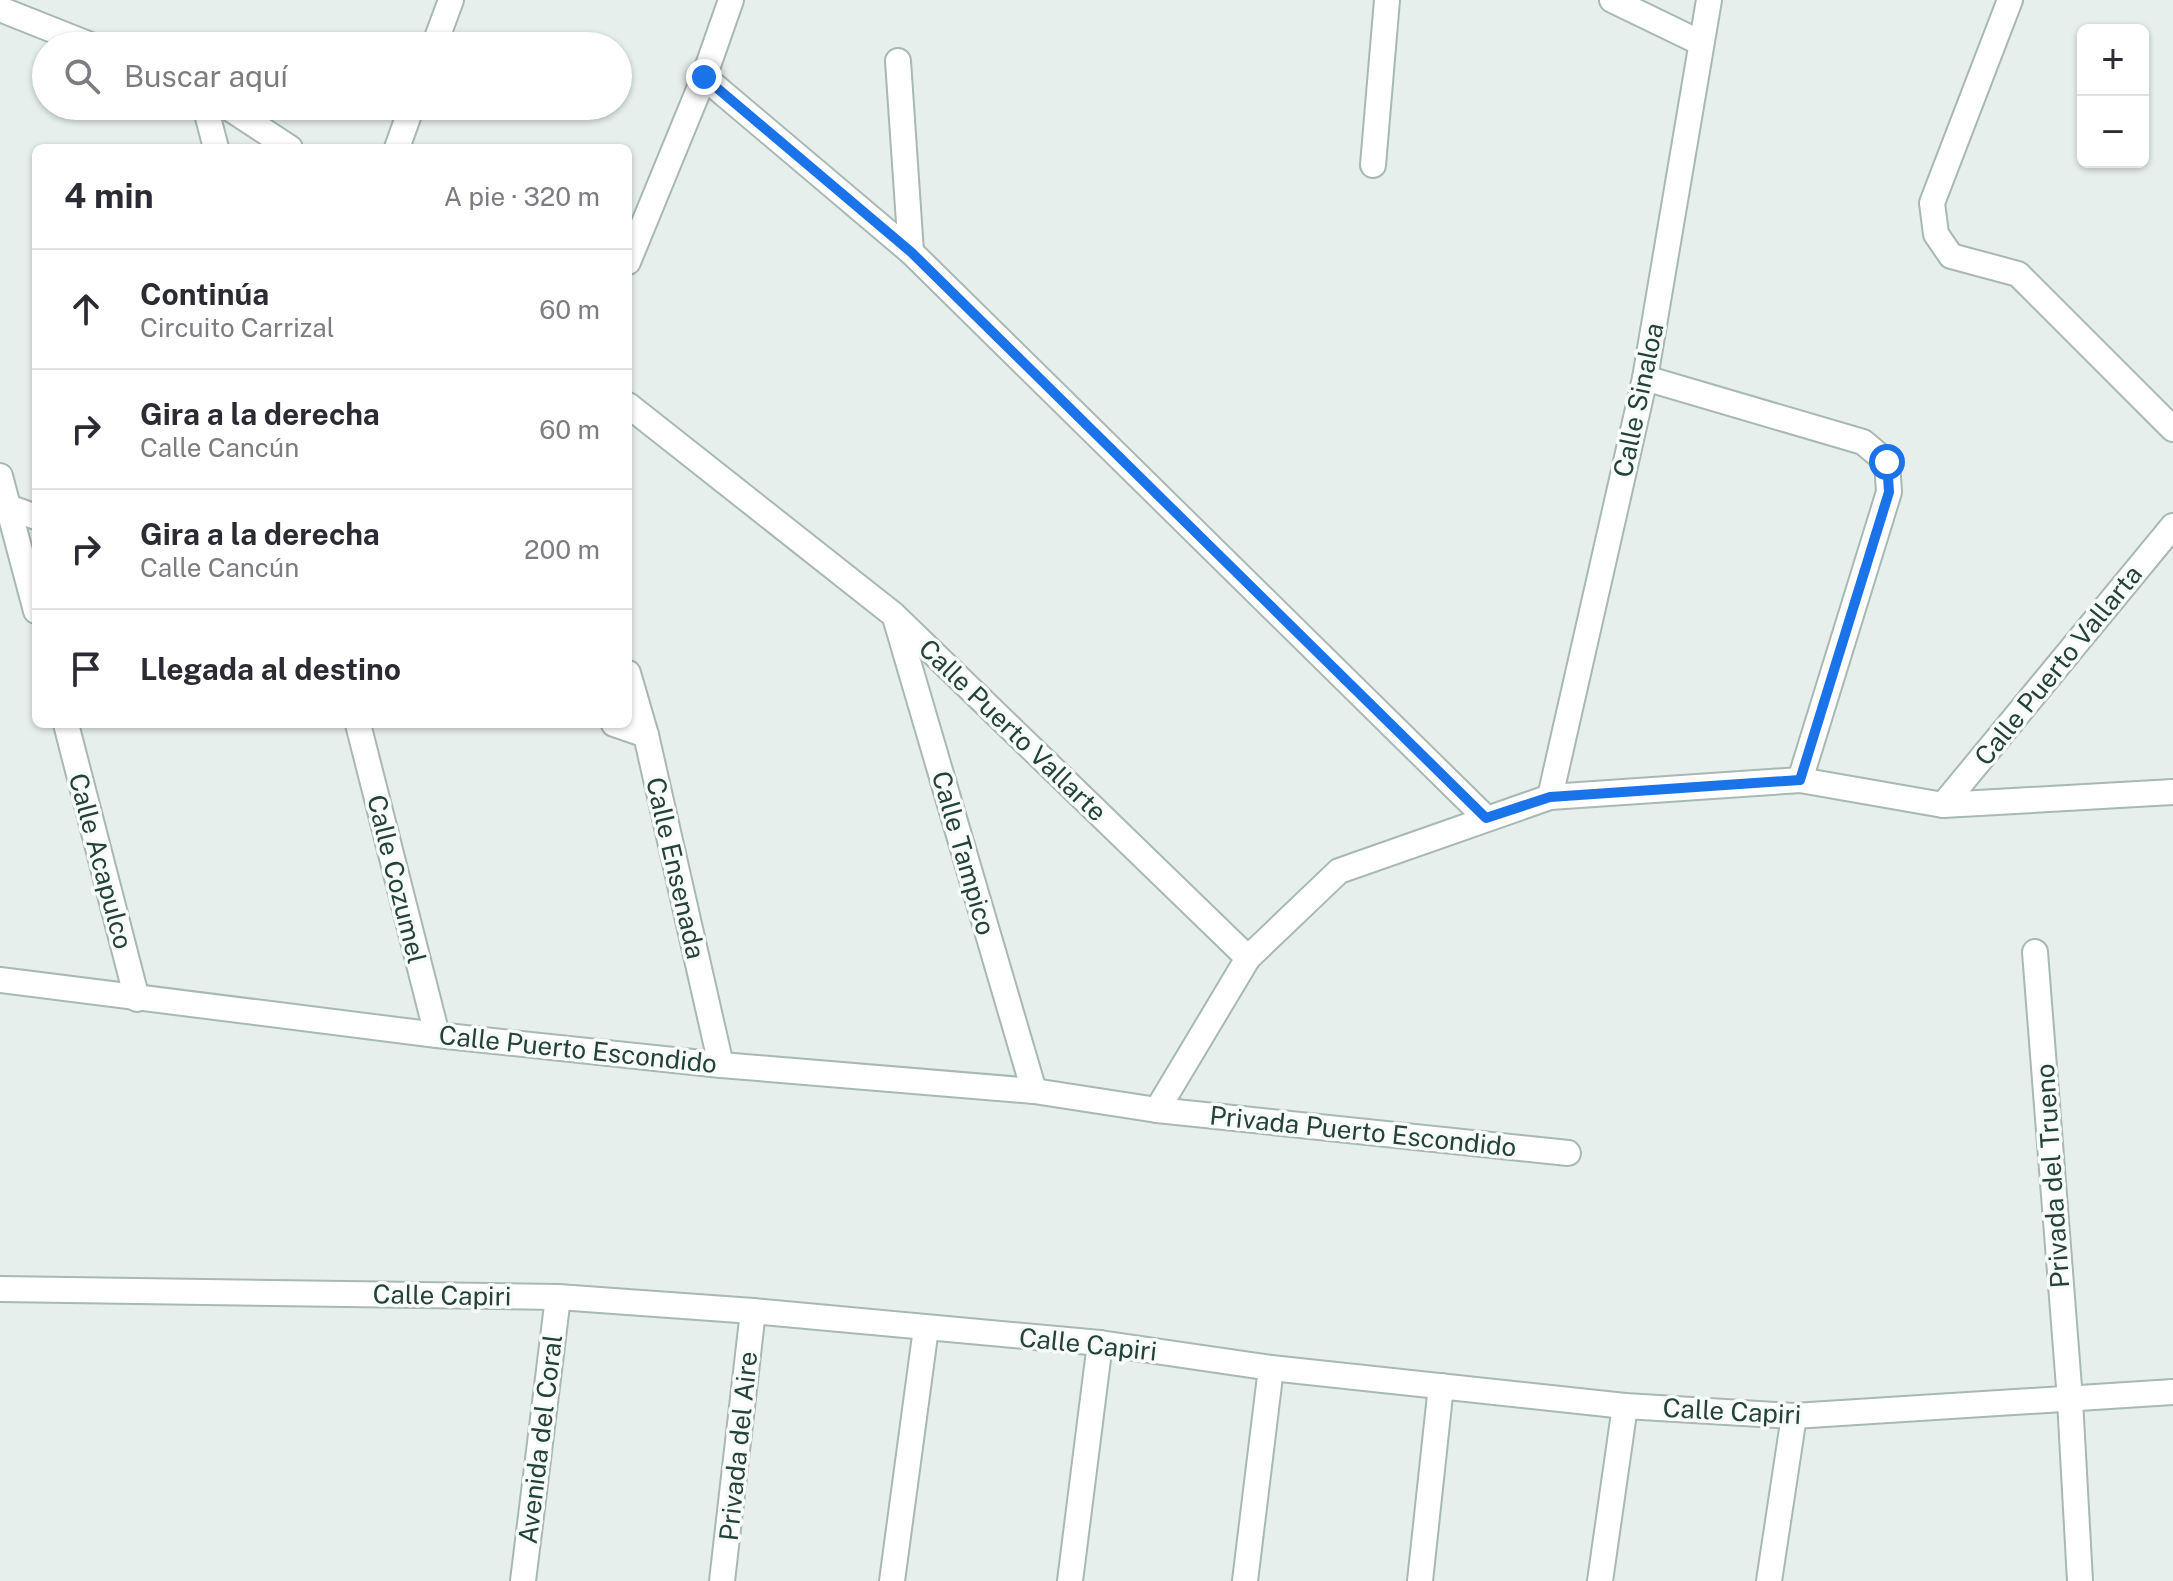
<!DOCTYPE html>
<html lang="es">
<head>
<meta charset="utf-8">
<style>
  :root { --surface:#fff; --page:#f7f7f7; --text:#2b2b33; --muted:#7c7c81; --line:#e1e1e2 }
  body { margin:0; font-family:"Public Sans",sans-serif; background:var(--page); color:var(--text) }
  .controls { position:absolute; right:24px; top:24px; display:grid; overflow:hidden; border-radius:12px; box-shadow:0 2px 6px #0004 }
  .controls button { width:72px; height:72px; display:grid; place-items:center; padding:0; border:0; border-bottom:2px solid var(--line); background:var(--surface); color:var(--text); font:40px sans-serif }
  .stop { position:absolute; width:24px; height:24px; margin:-18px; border:6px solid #1a73e8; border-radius:50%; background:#fff }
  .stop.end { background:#1a73e8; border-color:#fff; box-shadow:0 2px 8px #0008 }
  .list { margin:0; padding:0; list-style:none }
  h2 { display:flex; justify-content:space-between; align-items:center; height:104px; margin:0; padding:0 32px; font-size:34px }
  h2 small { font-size:26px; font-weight:400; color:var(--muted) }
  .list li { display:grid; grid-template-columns:52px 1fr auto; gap:24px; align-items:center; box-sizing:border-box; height:120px; padding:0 32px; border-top:2px solid var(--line) }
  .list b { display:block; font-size:30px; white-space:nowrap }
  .list p { margin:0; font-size:26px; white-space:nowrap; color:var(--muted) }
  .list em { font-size:26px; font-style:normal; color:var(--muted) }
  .icon { flex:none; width:44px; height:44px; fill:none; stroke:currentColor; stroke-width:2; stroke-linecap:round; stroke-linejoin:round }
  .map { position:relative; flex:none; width:2173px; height:1581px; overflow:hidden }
  .search { position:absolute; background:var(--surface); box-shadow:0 2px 6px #0004; left:32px; top:32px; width:600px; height:88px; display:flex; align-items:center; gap:20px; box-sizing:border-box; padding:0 28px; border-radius:44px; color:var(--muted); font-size:30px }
  .panel { position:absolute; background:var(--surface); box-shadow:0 2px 6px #0004; left:32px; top:144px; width:600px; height:584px; border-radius:12px }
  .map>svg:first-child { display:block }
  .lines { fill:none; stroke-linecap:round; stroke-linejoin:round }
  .street-casing { stroke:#a8b8b2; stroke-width:28 }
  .street { stroke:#fff; stroke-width:24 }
  .route { stroke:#1a73e8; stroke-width:10 }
  .labels { text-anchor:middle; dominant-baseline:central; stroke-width:7; stroke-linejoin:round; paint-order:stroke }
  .street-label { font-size:26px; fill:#24423a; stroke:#f7fbf9 }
</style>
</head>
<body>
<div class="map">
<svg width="2173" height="1581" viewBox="0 0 2173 1581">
  <rect width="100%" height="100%" fill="#e6efeb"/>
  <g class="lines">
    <defs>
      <g id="street">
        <path d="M1612,0l89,43"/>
        <path d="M2010,0l-78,203 4,31 15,22 67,18 155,155"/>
        <path d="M0,9l93,37"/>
        <path d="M434,46l17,-46"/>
        <path d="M898,61l13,191"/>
        <path d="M704,77l207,175 575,566"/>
        <path d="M205,106l11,42"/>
        <path d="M226,106l64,42"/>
        <path d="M397,148l15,-42"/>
        <path d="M1373,165l14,-165"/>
        <path d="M628,262l76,-185 27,-77"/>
        <path d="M1645,378l218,64 24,20 2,30 -89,288"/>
        <path d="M628,405l266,210 354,343"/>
        <path d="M0,476l36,135"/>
        <path d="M0,504l36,13"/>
        <path d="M895,617l139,474"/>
        <path d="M628,673l18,62 75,330"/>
        <path d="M66,724l71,275"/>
        <path d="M358,724l79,311"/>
        <path d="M614,724l32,11"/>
        <path d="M1550,797l95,-419 64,-378"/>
        <path d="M1943,805l230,-279"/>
        <path d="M2035,952l35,448 10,181"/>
        <path d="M0,980l437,55 284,30 313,26 123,19 411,43"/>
        <path d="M1157,1110l91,-152 91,-87 211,-74 250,-17 143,25 230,-13"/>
        <path d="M0,1289l558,8 195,14 347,32 171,25 354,38 169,10 379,-24"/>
        <path d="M523,1581l35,-284"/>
        <path d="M722,1581l31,-270"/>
        <path d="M892,1581l34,-253"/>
        <path d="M1070,1581l30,-238"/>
        <path d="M1245,1581l26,-213"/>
        <path d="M1420,1581l21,-195"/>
        <path d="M1600,1581l25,-175"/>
        <path d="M1769,1581l25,-165"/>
      </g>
    </defs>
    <!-- street casing -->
    <use href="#street" class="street-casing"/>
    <!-- street -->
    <use href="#street" class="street"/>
  </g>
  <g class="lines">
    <!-- route -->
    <path class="route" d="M704,77l207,175 575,566 64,-21 250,-17 89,-288 -2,-30"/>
  </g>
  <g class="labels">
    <!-- street labels -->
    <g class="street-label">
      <text transform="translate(1638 400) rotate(-78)">Calle Sinaloa</text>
      <text transform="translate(2058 665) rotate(-51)">Calle Puerto Vallarta</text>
      <text transform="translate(1013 730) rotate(44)">Calle Puerto Vallarte</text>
      <text transform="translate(964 853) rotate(74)">Calle Tampico</text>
      <text transform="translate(101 861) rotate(75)">Calle Acapulco</text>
      <text transform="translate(676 868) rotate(77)">Calle Ensenada</text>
      <text transform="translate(397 879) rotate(76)">Calle Cozumel</text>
      <text transform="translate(578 1049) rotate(6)">Calle Puerto Escondido</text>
      <text transform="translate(1363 1131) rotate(6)">Privada Puerto Escondido</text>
      <text transform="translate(2052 1176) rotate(-94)">Privada del Trueno</text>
      <text transform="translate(442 1295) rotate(1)">Calle Capiri</text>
      <text transform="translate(1088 1344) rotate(6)">Calle Capiri</text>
      <text transform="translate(1732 1411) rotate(3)">Calle Capiri</text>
      <text transform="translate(540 1439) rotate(-83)">Avenida del Coral</text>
      <text transform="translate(738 1446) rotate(-84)">Privada del Aire</text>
    </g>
  </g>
</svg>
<div class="controls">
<button>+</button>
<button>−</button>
</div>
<div class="stop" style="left:1887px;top:462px"></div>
<div class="stop end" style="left:704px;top:77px"></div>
<div class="search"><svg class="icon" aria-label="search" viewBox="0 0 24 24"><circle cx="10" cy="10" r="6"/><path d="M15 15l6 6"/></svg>Buscar aquí</div>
<section class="panel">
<h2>4 min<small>A pie · 320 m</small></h2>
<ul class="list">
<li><svg class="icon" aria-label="ahead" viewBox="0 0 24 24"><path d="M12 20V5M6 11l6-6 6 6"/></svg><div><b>Continúa</b><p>Circuito Carrizal</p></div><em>60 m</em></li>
<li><svg class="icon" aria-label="right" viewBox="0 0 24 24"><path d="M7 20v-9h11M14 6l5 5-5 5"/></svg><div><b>Gira a la derecha</b><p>Calle Cancún</p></div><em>60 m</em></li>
<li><svg class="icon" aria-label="right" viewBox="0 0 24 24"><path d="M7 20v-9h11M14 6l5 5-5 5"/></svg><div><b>Gira a la derecha</b><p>Calle Cancún</p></div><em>200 m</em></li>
<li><svg class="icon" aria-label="arrive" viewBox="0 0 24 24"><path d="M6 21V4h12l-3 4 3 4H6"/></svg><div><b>Llegada al destino</b></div></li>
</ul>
</section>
</div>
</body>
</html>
